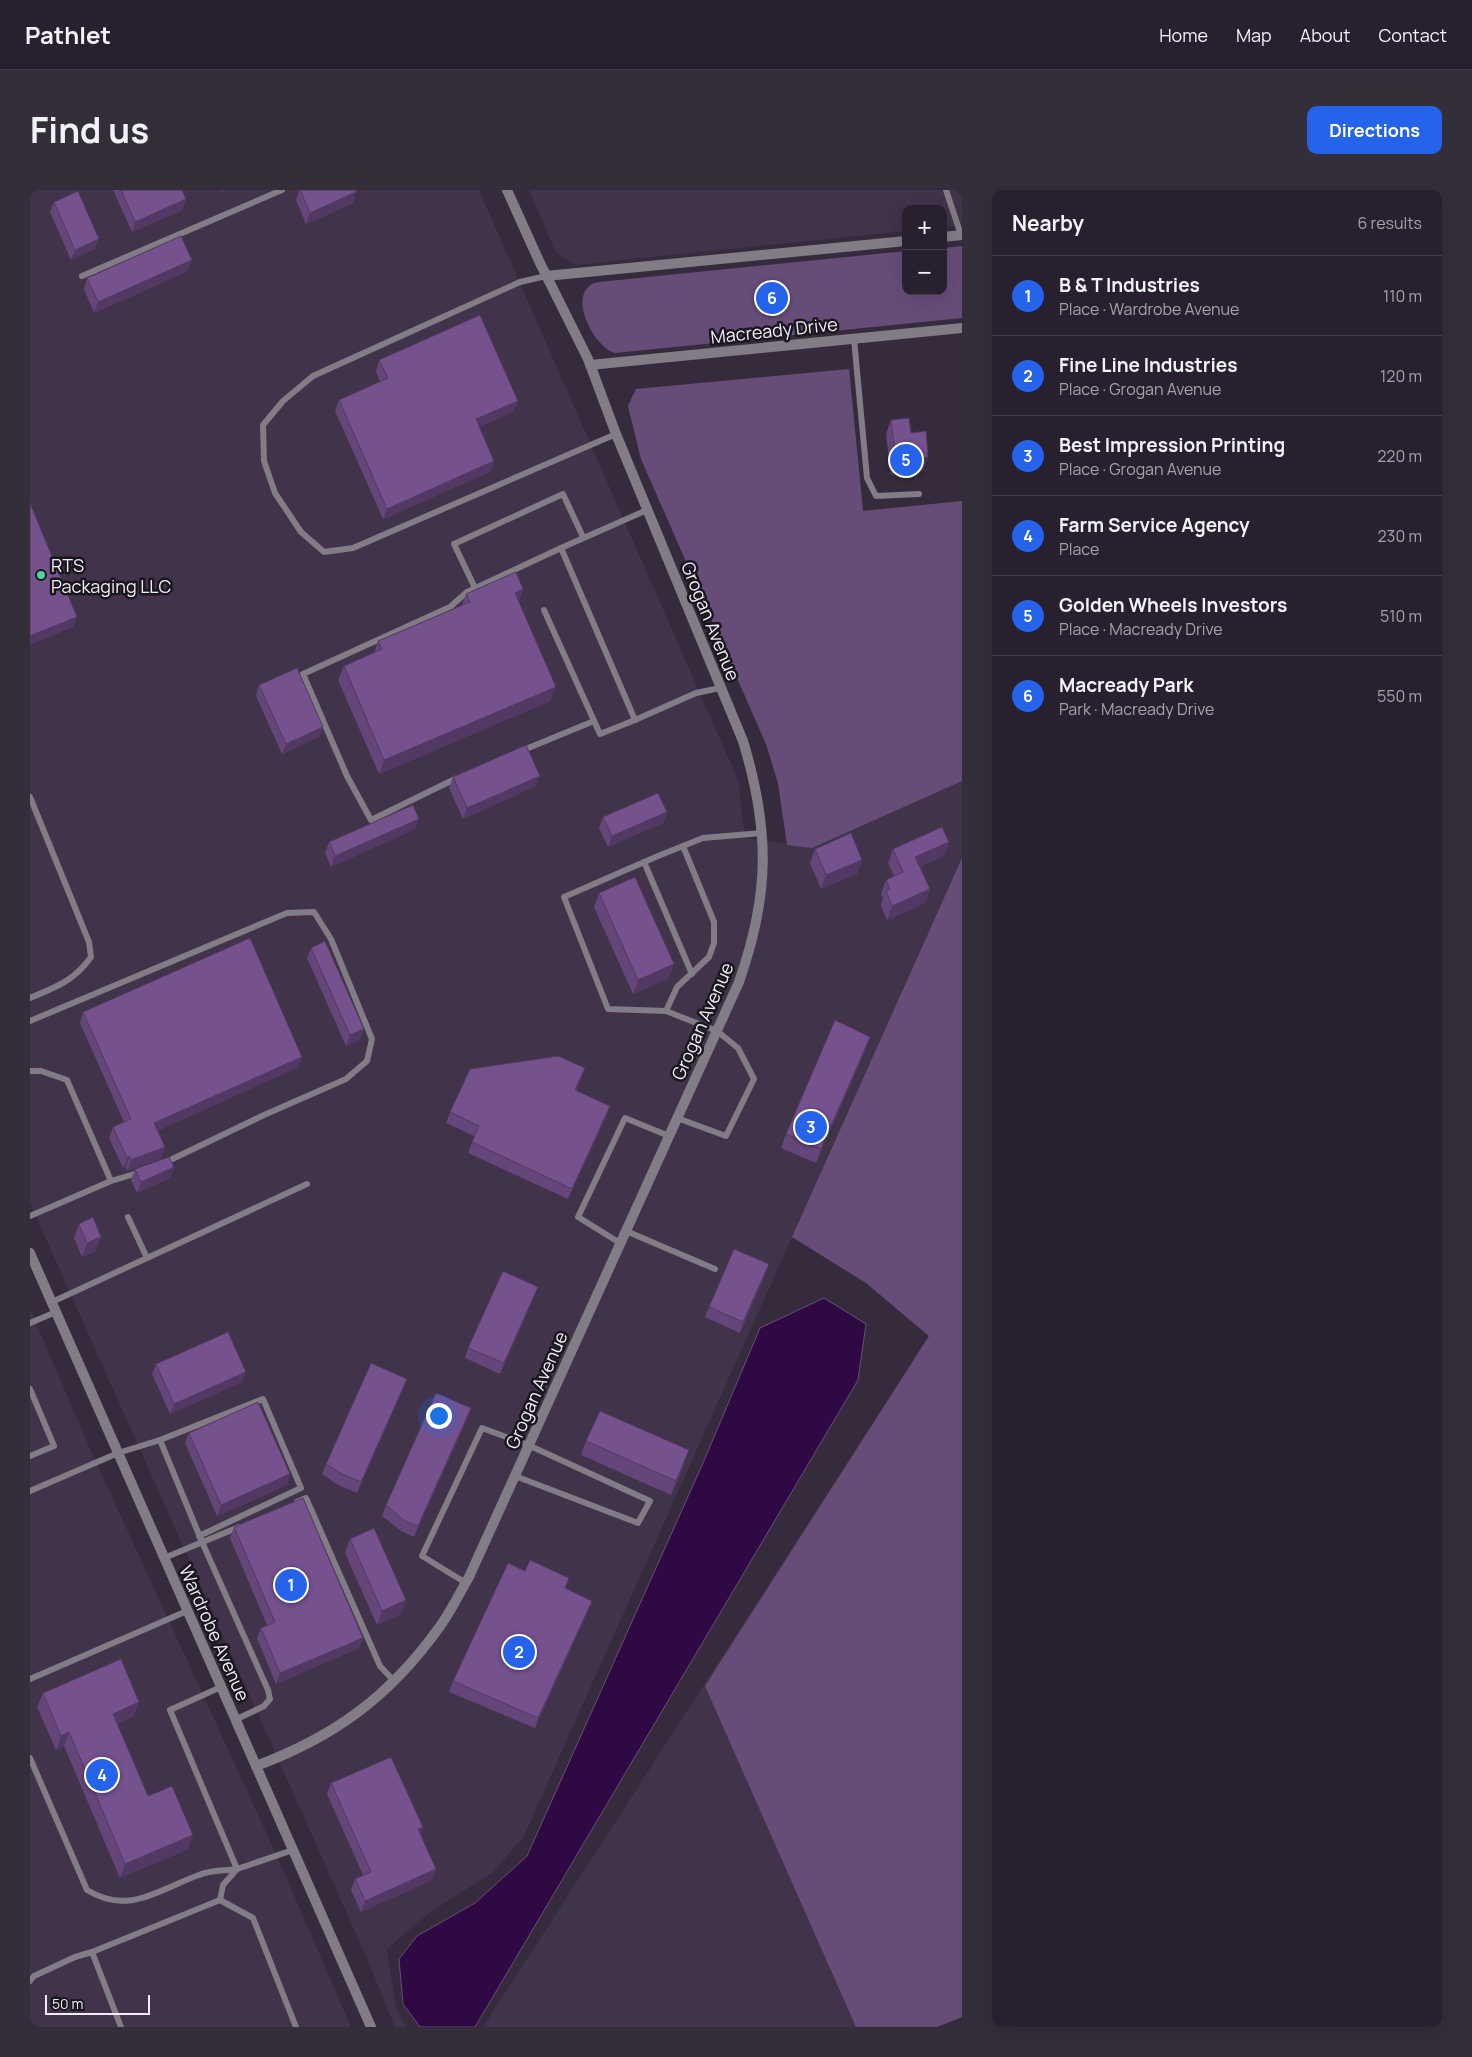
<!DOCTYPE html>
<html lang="en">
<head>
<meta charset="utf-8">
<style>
  :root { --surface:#28202e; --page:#342d3a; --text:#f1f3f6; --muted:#a5a3aa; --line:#443e4a; --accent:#2563eb }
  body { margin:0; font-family:Manrope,sans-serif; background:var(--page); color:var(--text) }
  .controls { position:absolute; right:15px; top:15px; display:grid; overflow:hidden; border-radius:10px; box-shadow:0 5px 20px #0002 }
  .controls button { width:45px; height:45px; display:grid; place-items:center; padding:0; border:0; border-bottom:1px solid var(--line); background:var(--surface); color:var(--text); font:25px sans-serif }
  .scale { position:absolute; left:15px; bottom:12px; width:105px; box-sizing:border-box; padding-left:5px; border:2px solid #f2ecf8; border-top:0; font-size:14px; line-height:18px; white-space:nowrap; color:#f2ecf8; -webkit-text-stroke:4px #1a161e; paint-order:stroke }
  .you { position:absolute; left:408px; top:1225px; width:18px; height:18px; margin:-12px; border:4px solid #fff; border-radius:50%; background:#1a73e8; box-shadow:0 0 0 8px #1a73e833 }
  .badge { display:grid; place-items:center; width:32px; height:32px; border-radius:50%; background:var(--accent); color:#fff; font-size:16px; font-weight:700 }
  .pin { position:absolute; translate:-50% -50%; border:2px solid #fff; box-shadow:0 1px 5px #0006 }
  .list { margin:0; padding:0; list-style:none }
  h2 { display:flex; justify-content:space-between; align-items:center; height:65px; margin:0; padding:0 20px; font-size:21px }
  h2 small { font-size:16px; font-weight:400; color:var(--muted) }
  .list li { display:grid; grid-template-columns:32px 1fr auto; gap:15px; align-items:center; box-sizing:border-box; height:80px; padding:0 20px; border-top:1px solid var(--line) }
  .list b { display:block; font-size:19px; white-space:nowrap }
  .list p { margin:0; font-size:16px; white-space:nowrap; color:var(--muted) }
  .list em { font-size:16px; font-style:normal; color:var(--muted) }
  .map { position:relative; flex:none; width:932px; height:1837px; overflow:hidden; border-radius:10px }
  header { display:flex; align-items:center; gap:30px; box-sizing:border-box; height:70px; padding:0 25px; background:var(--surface); border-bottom:1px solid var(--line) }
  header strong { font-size:24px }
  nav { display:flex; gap:28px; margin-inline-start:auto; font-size:18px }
  .intro { display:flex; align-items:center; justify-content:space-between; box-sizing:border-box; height:120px; padding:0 30px }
  h1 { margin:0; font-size:35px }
  .button { padding:12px 22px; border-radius:10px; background:var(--accent); color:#fff; font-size:18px; font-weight:700 }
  main { display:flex; gap:30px; padding:0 30px }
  aside { flex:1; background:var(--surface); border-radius:10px; box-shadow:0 5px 20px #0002 }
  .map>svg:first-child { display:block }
  .built { fill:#40334a }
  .green { fill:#664d78 }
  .water { fill:#2f0943; stroke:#6a4d79 }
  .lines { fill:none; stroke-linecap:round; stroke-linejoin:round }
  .service { stroke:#817c85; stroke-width:6 }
  .minor { stroke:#817c85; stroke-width:10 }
  .wall { fill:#65467a }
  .shaded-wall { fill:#523963 }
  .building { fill:#75518e; stroke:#523963 }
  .poi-dot { fill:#51d398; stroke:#1a161e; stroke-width:2 }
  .labels { text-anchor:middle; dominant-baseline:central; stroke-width:5; stroke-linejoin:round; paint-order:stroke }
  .street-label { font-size:18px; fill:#f2ecf8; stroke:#1a161e }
  .poi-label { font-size:18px; fill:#f2ecf8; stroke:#1a161e; text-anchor:start }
</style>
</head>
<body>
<header>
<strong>Pathlet</strong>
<nav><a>Home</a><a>Map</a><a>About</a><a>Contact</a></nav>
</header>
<div class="intro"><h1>Find us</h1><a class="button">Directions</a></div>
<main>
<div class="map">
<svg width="932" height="1837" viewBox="0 0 932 1837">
  <rect width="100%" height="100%" fill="#352b3d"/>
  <!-- built -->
  <g class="built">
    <path d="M0,0h449l259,590 7,58 42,6 -9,-61 -12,-39 -125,-285 -13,-53 8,-17 213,-20 14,142 99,-10v1516l-25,10h-454l446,-691 -63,-53 -74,-46 -268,599 -31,36 -65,42 -41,35 9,60 11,18h-12l-30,-73 -335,-751z"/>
    <path d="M499,0h433v35l-19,2v-18h-37v22l-331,34 -19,-12z"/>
    <path d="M0,1119l61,142 186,405 74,171h-321z"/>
  </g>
  <!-- green -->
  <g class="green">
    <path d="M932,56v72l-347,35c-23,-6 -51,-65 -16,-71l307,-31v40h37v-43z"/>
    <path d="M819,179l14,142 99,-10v280l-150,67 -25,-3 -9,-62 -12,-39 -125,-285 -13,-53 8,-17z"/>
    <path d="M932,668v1159l-25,10h-81l-151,-341 224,-350 -63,-53 -74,-46z"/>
  </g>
  <!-- water -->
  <path class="water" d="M794,1108l42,26 -8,56 -383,647h-55l-17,-23 -4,-45 18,-23 58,-33 52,-47 176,-393 57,-135z"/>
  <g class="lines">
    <!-- service -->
    <g class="service">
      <path d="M916,0l15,45"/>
      <path d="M52,86l200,-86"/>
      <path d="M516,86l-26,6 -207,94 -30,25 -20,24 1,36 11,32 26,39 23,20 29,-4 263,-114"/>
      <path d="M824,149l13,139 9,18 43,-2"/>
      <path d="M617,320l-86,38 74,172 61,-27 24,-5"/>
      <path d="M445,398l-21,-44 109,-50 20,43"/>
      <path d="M514,420l56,124 35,-14"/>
      <path d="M491,561l73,-30"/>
      <path d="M427,588l-86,42 -24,-44 -44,-102 147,-67 17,-15 94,-44"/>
      <path d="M0,607l59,145 2,15c-17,24 -35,30 -61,41"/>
      <path d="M614,672l48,112"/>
      <path d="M636,821l11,-24 32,-30 5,-14v-21l-31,-76"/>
      <path d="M0,831l257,-108 27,-1 17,27 41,100 -5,22 -21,18 -82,36 -100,48"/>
      <path d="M0,881h11l26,9 44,101 -81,35"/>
      <path d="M647,928l49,18 28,-57 -16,-31 -21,-17 -51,-20 -58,-2 -44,-112 94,-41 45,-18 59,-5"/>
      <path d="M81,991l30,-9"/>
      <path d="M98,1027l19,41"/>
      <path d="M596,1041l89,38"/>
      <path d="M590,1053l-42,-26 47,-99 44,18"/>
      <path d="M22,1112l255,-118"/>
      <path d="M0,1133l26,-11"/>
      <path d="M0,1199l24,57 -24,10"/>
      <path d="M130,1250l103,-41 38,89 -102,48"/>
      <path d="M0,1301l88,-38 42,-13 42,102 66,148 2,9 -6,7 -29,14"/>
      <path d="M267,1312l9,-4 74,168 14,15"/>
      <path d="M134,1368l75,-31"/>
      <path d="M436,1393l-44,-27 60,-128 46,17 122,56 -12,22 -123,-47"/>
      <path d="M0,1489l157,-68"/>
      <path d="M191,1497l-51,23 67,159 56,-19"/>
      <path d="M0,1568l57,132c42,26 72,-1 112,-15 11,-5 26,-4 38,-6"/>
      <path d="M190,1710l3,-15 14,-16"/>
      <path d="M62,1762l29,75"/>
      <path d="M0,1791l4,-5 41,-19 17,-5 128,-52 33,18 43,109"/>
    </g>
    <!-- minor -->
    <g class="minor">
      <path d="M913,47l19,-2"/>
      <path d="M516,86l360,-35"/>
      <path d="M560,175l372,-37"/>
      <path d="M0,1063l341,774"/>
      <path d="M226,1576c78,-29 133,-69 182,-137 12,-16 21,-35 31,-52l270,-595c31,-88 31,-152 4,-241l-127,-307 -28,-75 -49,-98 -32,-71"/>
    </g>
  </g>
  <!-- wall -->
  <g class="wall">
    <path d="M83,0h69l4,9 -4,11 -50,22z"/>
    <path d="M269,0h57l-3,13 -47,21 -10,-24z"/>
    <path d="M24,12l41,47 -24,11 -21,-48z"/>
    <path d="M158,81l-94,42 -10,-24 3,-11z"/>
    <path d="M349,170l139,41 -4,10 -35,16 15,34 -4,11 -107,47 -48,-108 4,-11 41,-18 -4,-11z"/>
    <path d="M861,230l32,51 -32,4 -5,-41z"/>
    <path d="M493,399l-4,12 31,100 -171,73 -41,-94 6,-14 30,-13 4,-12 84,-36 4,-11z"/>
    <path d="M229,495l64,42 -4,10 -37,17 -26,-58z"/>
    <path d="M423,587l83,9 -73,33 -14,-31z"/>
    <path d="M637,622l-4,11 -55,24 -9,-19 4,-11z"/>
    <path d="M385,639l-84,38 -6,-14 4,-11z"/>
    <path d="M919,652l-5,14 -24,10 10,23 -5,14 -38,17 -6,-15 2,-7 -2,-4 5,-14 8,-4 -6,-13 5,-14z"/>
    <path d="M785,659l47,11 -5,14 -36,15 -11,-26z"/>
    <path d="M569,703l70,85 -36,16 -39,-87z"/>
    <path d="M281,758l49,92 -14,6 -39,-88z"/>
    <path d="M53,822l216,55 -141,63 7,17 -4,11 -34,13 -1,-4 -3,1 -14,-30 4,-11 11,-5 -44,-99z"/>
    <path d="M835,861l-49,112 -35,-15 5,-14z"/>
    <path d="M555,878l-9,23 34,15 -4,11 -38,82 -100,-46 6,-17 -28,-13 4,-11z"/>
    <path d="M144,977l-4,11 -33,15 -6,-13 4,-11z"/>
    <path d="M49,1034l17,27 -14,6 -8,-19z"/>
    <path d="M735,1085l-25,58 -35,-16 4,-10z"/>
    <path d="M508,1097l-4,10 -34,77 -35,-16 3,-10z"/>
    <path d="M126,1174l90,8 -4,10 -72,32 -18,-40z"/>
    <path d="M373,1199l-46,104 -19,-8 -16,-11 4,-10z"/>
    <path d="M437,1229l-53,118 -13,-6 -19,-15 4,-11z"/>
    <path d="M159,1243l101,41 -3,11 -70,31 -32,-73z"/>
    <path d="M556,1251l98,24 -13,30 -90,-40z"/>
    <path d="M204,1337l129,111 -4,10 -83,36 -19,-46 4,-10 6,-3 -37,-87z"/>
    <path d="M320,1349l56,61 -5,14 -24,11 -32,-72z"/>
    <path d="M495,1381l44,7 -4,11 27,12 -4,10 -53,117 -86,-36 4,-11z"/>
    <path d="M13,1503l96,9 -5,14 -17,8 31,72 40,53 -68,29 -56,-132 -8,4 -19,-43z"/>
    <path d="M301,1593l92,44 -3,7 16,35 -4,11 -71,32 -10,-22 4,-11 8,-4 -36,-81z"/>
  </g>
  <!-- shaded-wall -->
  <g class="shaded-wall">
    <path d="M191,0h6l-8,3z"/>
    <path d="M326,2l-3,11 -47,21 4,-11z"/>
    <path d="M156,9l-4,11 -50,22 3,-10z"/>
    <path d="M69,49l-4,10 -24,11 4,-10z"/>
    <path d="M162,70l-4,11 -94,42 4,-11z"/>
    <path d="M488,211l-4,10 -42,19 4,-11z"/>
    <path d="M898,267l-5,14 -32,4 5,-14z"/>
    <path d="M464,271l-4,11 -107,47 4,-10z"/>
    <path d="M493,399l-5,14 -3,-10z"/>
    <path d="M47,427l-4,10 -43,18v-9z"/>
    <path d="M526,497l-6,14 -171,73 5,-14z"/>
    <path d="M293,537l-4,10 -37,17 4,-10z"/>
    <path d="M510,586l-4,10 -73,33 4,-11z"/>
    <path d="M637,622l-4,11 -55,24 4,-11z"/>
    <path d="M389,629l-4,10 -84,38 4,-11z"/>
    <path d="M919,652l-5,14 -34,15 5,-14z"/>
    <path d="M832,670l-5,14 -36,15 5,-14z"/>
    <path d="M900,699l-5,14 -38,17 5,-14z"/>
    <path d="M644,774l-5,14 -36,16 5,-14z"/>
    <path d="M334,839l-4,11 -14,6 4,-11z"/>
    <path d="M840,847l-5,14 -49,112 5,-14z"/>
    <path d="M272,867l-3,10 -148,67 3,-11z"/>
    <path d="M555,878l-4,11 -10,22 4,-11z"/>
    <path d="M580,916l-4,11 -38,82 4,-10z"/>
    <path d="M135,957l-4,11 -34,13 4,-11z"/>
    <path d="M100,966l-4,11 -3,1 4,-10z"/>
    <path d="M144,977l-4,11 -33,15 4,-11z"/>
    <path d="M71,1047l-5,14 -14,6 5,-14z"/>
    <path d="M739,1074l-4,11 -25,58 3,-11z"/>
    <path d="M508,1097l-4,10 -34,77 4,-11z"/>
    <path d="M216,1182l-4,10 -72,32 4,-10z"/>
    <path d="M377,1189l-4,10 -46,104 4,-11z"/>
    <path d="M441,1218l-4,11 -53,118 4,-11z"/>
    <path d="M659,1260l-5,15 -13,30 5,-14z"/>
    <path d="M260,1284l-3,11 -70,31 4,-11z"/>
    <path d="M376,1410l-5,14 -24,11 5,-14z"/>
    <path d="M562,1411l-4,10 -53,117 3,-10z"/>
    <path d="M333,1448l-4,10 -83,36 4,-11z"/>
    <path d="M109,1512l-5,14 -26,12 5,-14z"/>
    <path d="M39,1542l-5,14 -8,4 5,-14z"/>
    <path d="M393,1637l-4,11 -1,-9z"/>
    <path d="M163,1645l-5,14 -68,29 5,-14z"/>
    <path d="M406,1679l-4,11 -71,32 4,-11z"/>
  </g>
  <!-- building -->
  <g class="building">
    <path d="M91,0h61l4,9 -51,23z"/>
    <path d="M270,0h56v2l-46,21z"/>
    <path d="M48,1l21,48 -24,11 -21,-48z"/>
    <path d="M151,46l11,24 -94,42 -11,-24z"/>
    <path d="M450,125l38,86 -42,18 18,42 -107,48 -48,-109 49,-22 -9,-18z"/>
    <path d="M879,228l2,15 15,-2 2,26 -32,4 -5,-41z"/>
    <path d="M0,313l47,114 -47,19z"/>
    <path d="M486,382l7,17 -8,4 41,94 -172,73 -40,-94 38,-17 -4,-8 92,-39 -4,-8z"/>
    <path d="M267,478l26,59 -37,17 -27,-59z"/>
    <path d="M496,555l14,31 -73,32 -14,-31z"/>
    <path d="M628,603l9,19 -55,24 -9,-19z"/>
    <path d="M383,615l6,14 -84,37 -6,-14z"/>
    <path d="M912,637l7,15 -34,15 15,32 -38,17 -6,-15 4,-2 -4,-9 17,-8 -10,-23z"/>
    <path d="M821,643l11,27 -36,15 -11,-26z"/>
    <path d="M605,687l39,87 -36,16 -39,-87z"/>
    <path d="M220,748l52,119 -148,66 11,24 -34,13 -1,-4 -3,2 -14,-31 18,-8 -48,-107z"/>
    <path d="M295,751l39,88 -14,6 -39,-87z"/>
    <path d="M805,830l35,17 -49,112 -35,-15z"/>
    <path d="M528,866l27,12 -10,22 35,16 -38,83 -100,-47 7,-16 -29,-14 20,-43z"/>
    <path d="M139,967l5,10 -33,15 -6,-13z"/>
    <path d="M63,1027l8,20 -14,6 -8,-19z"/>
    <path d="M704,1059l35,15 -26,58 -34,-15z"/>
    <path d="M473,1081l35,16 -34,76 -36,-15z"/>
    <path d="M198,1142l18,40 -72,32 -18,-40z"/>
    <path d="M341,1173l36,16 -46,103 -19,-8 -16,-10z"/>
    <path d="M406,1203l35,15 -53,118 -13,-5 -19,-16z"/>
    <path d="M228,1212l32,72 -69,31 -32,-72z"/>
    <path d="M570,1221l89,39 -13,31 -90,-40z"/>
    <path d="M273,1308l60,140 -83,35 -19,-45 14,-6 -41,-95z"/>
    <path d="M344,1338l32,72 -24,11 -32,-72z"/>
    <path d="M500,1370l39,18 -4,10 27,13 -54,117 -85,-37 55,-118 17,8z"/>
    <path d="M91,1469l18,43 -26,12 35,82 24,-10 21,49 -68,29 -56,-132 -8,4 -18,-43z"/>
    <path d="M361,1567l32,70 -5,2 18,40 -71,32 -10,-22 16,-7 -40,-89z"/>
  </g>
  <!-- markers -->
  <circle class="poi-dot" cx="11" cy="385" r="5"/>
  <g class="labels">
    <!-- street labels -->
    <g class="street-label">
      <text transform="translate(744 140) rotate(-6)">Macready Drive</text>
      <text transform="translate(681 431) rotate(68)">Grogan Avenue</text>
      <text transform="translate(672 831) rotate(-66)">Grogan Avenue</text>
      <text transform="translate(506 1200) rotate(-66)">Grogan Avenue</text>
      <text transform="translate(185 1443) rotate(66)">Wardrobe Avenue</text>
    </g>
    <!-- poi labels -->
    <g class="poi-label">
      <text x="21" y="375">RTS<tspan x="21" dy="21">Packaging LLC</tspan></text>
    </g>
  </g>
</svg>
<div class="controls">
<button>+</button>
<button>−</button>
</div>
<div class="scale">50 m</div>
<div class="you"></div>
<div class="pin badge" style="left:261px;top:1395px">1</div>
<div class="pin badge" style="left:489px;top:1462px">2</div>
<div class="pin badge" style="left:781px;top:937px">3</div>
<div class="pin badge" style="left:72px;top:1585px">4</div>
<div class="pin badge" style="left:876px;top:270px">5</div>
<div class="pin badge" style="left:742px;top:108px">6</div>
</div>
<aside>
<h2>Nearby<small>6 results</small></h2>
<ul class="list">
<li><span class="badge">1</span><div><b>B &amp; T Industries</b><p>Place · Wardrobe Avenue</p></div><em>110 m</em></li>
<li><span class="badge">2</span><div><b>Fine Line Industries</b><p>Place · Grogan Avenue</p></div><em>120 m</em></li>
<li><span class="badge">3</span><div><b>Best Impression Printing</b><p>Place · Grogan Avenue</p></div><em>220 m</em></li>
<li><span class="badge">4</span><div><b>Farm Service Agency</b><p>Place</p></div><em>230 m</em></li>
<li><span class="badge">5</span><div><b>Golden Wheels Investors</b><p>Place · Macready Drive</p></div><em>510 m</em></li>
<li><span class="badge">6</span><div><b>Macready Park</b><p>Park · Macready Drive</p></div><em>550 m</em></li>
</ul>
</aside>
</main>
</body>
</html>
